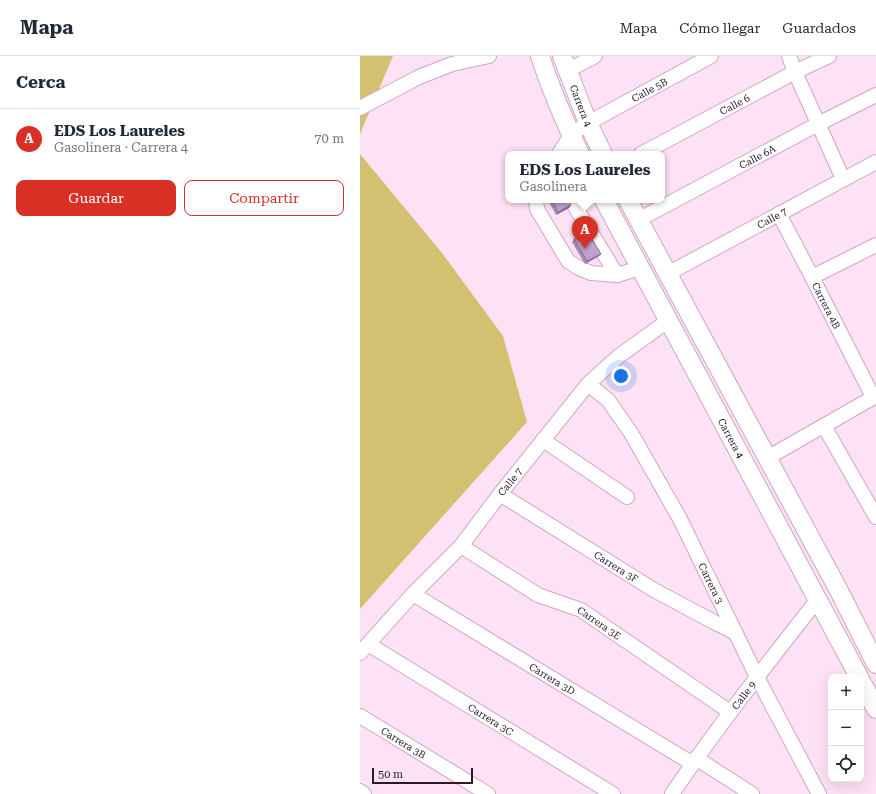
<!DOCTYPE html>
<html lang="es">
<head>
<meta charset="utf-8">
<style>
  :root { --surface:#fff; --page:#f2f2f3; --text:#1f2937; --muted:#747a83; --line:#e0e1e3; --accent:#d93025 }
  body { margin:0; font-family:"Roboto Serif",serif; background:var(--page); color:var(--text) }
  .controls { position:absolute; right:12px; bottom:12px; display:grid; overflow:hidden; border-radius:8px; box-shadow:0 4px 16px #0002 }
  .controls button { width:36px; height:36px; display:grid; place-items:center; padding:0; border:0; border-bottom:1px solid var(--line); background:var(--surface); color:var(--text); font:20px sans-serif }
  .scale { position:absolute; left:12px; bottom:10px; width:101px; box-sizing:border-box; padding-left:4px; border:2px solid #2a1a26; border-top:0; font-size:11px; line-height:14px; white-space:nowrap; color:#2a1a26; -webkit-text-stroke:3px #fde2f5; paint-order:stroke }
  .you { position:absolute; left:261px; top:320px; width:14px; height:14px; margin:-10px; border:3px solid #fff; border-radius:50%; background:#1a73e8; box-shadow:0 0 0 6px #1a73e833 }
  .badge { display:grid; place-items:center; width:26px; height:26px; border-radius:50%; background:var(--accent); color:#fff; font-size:13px; font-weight:700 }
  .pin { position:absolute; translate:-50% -33px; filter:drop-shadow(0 1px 2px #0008) }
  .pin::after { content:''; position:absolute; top:21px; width:14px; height:12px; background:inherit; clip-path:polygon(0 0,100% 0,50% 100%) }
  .popup { position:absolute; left:145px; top:95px; width:160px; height:52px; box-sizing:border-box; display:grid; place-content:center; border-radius:8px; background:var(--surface); filter:drop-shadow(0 1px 3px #0005); font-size:13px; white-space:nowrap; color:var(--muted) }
  .popup b { font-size:15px; color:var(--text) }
  .popup::after { content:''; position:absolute; left:50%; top:100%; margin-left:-8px; border:8px solid transparent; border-top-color:var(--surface) }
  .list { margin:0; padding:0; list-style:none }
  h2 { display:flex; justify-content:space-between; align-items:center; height:52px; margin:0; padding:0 16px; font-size:17px }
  h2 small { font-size:13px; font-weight:400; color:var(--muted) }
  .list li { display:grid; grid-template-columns:26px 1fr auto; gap:12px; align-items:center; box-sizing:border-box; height:60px; padding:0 16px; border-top:1px solid var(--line) }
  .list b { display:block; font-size:15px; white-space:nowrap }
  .list p { margin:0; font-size:13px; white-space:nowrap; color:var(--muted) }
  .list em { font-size:13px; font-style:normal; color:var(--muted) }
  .actions { display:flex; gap:8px; padding:12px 16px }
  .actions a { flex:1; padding:9px 0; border:1px solid var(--accent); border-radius:8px; text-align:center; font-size:14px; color:var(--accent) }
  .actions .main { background:var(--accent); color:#fff }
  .icon { flex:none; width:22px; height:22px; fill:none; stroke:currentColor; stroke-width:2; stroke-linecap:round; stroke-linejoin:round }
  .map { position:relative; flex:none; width:516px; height:738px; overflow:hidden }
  header { display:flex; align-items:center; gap:24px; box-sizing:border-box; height:56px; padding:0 20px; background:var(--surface); border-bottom:1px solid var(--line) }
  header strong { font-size:19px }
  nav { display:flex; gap:22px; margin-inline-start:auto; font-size:14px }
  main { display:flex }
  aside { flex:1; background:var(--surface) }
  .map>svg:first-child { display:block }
  .green { fill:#d3c071 }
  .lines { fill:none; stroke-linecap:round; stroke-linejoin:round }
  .minor-casing { stroke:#d0a6c5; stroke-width:16 }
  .major-casing { stroke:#d0a6c5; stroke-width:20 }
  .minor { stroke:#fff; stroke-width:14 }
  .major { stroke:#fff; stroke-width:18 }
  .wall { fill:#a58caf }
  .shaded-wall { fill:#86728f }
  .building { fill:#c0a3cc; stroke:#86728f }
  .labels { text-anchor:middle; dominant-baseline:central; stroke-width:3; stroke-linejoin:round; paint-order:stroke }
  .street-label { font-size:10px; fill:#2a1a26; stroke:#fde2f5 }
</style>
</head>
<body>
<header>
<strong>Mapa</strong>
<nav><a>Mapa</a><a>Cómo llegar</a><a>Guardados</a></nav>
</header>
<main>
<aside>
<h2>Cerca<small></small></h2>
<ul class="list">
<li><span class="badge">A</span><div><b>EDS Los Laureles</b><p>Gasolinera · Carrera 4</p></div><em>70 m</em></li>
</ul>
<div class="actions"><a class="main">Guardar</a><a>Compartir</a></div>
</aside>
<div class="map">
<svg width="516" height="738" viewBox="0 0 516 738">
  <rect width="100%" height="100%" fill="#fde2f5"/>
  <!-- green -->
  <g class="green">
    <path d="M0,0h33l-33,78z"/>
    <path d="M0,98l82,99 61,83 24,86 -167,187z"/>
  </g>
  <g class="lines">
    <defs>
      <g id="minor">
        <path d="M429,0l6,16 48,107"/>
        <path d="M207,15l28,-15"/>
        <path d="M0,52l59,-31 33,-13 37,-8"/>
        <path id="s1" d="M199,98l12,-19 17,-12 123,-67"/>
        <path id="s2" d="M281,98l154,-82 34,-16"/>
        <path d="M176,144l1,9 31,52 11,7 12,5 26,2 23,-7"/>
        <path d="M211,144l46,75"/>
        <path id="s3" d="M419,158l33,63 61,120"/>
        <path id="s4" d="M278,164l180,-96 58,-29"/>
        <path id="s5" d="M307,218l209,-112"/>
        <path d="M452,221l64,-32"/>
        <path id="s6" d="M228,328l20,16 23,33 49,86 77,158 62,117"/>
        <path d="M464,370l52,91"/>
        <path d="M183,384l84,57"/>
        <path d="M407,402l109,-62"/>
        <path id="s7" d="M140,438l154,96 60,32 22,11"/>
        <path id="s8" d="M101,490l77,49 43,15 149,102"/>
        <path id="s9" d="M53,538l280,170"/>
        <path id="s10" d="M8,588l245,150"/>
        <path id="s11" d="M0,597l53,-59 48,-48 39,-52 88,-110 31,-28 50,-36"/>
        <path id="s12" d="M0,660l128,78"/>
        <path d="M336,702l56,36"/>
        <path d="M0,735l4,3"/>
        <path id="s13" d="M312,738c45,-67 96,-131 146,-195"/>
      </g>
      <g id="major">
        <path d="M180,0c11,34 25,66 40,98"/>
        <path id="s14" d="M202,0l26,67 15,31"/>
        <path id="s15" d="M244,144l255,477"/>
        <path d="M268,144l209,387 39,77"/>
        <path d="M501,625l15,28"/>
      </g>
    </defs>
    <!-- minor casing -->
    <use href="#minor" class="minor-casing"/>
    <!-- major casing -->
    <use href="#major" class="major-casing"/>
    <!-- minor -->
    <use href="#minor" class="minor"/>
    <!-- major -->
    <use href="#major" class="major"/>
  </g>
  <!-- wall -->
  <g class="wall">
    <path d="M188,144h20l3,5 -2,3 -13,7z"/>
    <path d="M214,183l27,15 -2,2 -14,8 -13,-22z"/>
  </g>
  <!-- shaded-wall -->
  <g class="shaded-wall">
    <path d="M211,149l-2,3 -13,7 2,-3z"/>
    <path d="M241,198l-2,2 -14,8 2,-3z"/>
  </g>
  <!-- building -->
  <g class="building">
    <path d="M192,144h16l3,5 -13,7z"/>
    <path d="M227,175l14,23 -14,7 -13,-22z"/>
  </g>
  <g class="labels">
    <!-- street labels -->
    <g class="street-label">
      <text stroke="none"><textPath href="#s1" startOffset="113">Calle 5B</textPath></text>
      <text stroke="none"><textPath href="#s2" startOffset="106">Calle 6</textPath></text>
      <text stroke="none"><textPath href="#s14" startOffset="53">Carrera 4</textPath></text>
      <text stroke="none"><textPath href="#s4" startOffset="135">Calle 6A</textPath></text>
      <text stroke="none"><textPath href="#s5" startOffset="119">Calle 7</textPath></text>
      <text stroke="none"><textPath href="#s3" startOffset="103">Carrera 4B</textPath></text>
      <text stroke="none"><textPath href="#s15" startOffset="270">Carrera 4</textPath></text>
      <text stroke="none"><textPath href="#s11" startOffset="228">Calle 7</textPath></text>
      <text stroke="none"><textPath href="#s7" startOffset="137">Carrera 3F</textPath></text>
      <text stroke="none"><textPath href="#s6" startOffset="236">Carrera 3</textPath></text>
      <text stroke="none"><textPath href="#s8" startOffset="159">Carrera 3E</textPath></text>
      <text stroke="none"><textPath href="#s9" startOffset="163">Carrera 3D</textPath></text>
      <text stroke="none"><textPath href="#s13" startOffset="122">Calle 9</textPath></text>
      <text stroke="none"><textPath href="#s10" startOffset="144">Carrera 3C</textPath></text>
      <text stroke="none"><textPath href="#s12" startOffset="51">Carrera 3B</textPath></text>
    </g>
  </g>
</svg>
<div class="controls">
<button>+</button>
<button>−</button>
<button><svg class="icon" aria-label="locate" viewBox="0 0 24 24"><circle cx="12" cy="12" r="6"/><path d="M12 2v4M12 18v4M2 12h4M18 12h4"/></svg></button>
</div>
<div class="scale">50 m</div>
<div class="you"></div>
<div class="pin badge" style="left:225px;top:193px">A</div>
<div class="popup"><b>EDS Los Laureles</b>Gasolinera</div>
</div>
</main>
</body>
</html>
